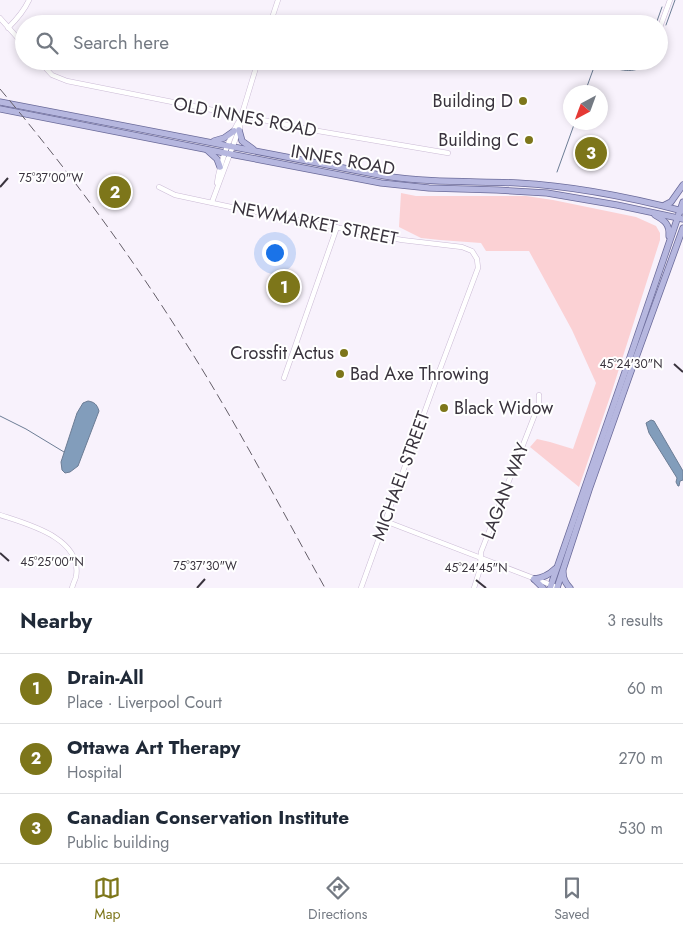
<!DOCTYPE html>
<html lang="en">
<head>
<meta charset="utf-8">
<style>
  :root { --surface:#fff; --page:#f2f2f3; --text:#1f2937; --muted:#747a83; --line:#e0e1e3; --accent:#7d761a }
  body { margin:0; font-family:Jost,sans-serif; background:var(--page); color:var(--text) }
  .compass { position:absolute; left:563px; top:85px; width:45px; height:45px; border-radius:50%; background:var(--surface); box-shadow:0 2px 8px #0003; rotate:221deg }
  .you { position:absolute; left:274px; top:252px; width:18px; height:18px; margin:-12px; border:4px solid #fff; border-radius:50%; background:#1a73e8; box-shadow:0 0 0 8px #1a73e833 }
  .badge { display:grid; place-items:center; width:32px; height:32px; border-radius:50%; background:var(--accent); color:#fff; font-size:16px; font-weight:700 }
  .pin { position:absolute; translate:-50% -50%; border:2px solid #fff; box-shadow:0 1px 5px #0006 }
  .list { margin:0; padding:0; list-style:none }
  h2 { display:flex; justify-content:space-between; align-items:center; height:65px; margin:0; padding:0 20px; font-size:21px }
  h2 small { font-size:16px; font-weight:400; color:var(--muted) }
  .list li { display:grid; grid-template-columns:32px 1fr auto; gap:15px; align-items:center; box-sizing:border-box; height:70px; padding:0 20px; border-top:1px solid var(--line) }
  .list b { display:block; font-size:19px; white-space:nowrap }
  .list p { margin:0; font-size:16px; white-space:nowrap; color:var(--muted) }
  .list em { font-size:16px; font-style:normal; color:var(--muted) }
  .icon { flex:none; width:28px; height:28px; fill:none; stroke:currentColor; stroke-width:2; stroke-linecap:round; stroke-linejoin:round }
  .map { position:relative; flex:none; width:683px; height:588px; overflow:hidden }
  .search { position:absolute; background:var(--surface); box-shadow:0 2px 8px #0003; left:15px; right:15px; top:15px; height:55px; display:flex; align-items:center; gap:12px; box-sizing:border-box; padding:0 18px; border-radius:28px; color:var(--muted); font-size:19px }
  .sheet { height:275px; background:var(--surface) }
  nav { display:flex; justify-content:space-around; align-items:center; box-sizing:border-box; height:70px; border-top:1px solid var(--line); background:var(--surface); font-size:14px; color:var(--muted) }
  nav a { display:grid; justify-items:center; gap:2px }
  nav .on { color:var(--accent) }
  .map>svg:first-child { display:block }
  .green { fill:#fbd1d4 }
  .water { fill:#829dbb; stroke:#6c7d95 }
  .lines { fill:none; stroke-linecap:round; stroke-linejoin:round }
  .stream { stroke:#6c7d95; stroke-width:1 }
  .minor-casing { stroke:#cbbbd5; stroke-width:5.5 }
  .major-casing { stroke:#6a6a99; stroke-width:7 }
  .minor { stroke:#fff; stroke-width:4.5 }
  .major { stroke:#b6b7df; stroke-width:5.5 }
  .rail { stroke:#645e68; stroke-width:1; stroke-dasharray:10 5; stroke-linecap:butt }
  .ticks { fill:none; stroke:#39333d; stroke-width:2 }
  .poi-dot { fill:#7d761a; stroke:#fff; stroke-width:2 }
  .labels { text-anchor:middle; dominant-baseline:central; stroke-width:4; stroke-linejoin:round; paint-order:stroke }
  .poi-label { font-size:18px; fill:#39333d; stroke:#fff; text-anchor:end }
  .street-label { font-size:18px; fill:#39333d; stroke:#fff }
  .ticks-label { font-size:12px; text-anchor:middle; fill:#39333d; stroke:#fff; stroke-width:4; stroke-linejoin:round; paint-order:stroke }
</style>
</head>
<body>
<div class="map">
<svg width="683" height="588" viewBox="0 0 683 588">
  <rect width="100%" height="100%" fill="#f8f2fc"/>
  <!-- green -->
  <path class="green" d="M401,193l15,3h110l27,4 83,17 20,9 4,7v7l-49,154 -32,93 -49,-40 7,-8 13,3 23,7 23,-66 -24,-53 -43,-79h-43l-5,-8 -41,-3 -19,-2 -22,-11z"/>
  <!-- water -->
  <g class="water">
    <path d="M88,401c6,1 9,3 11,10l-21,55 -8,6 -5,1 -3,-3 -1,-8 16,-49 6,-10z"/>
    <path d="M651,420l3,1 29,50v9l-3,1 -1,5h-1l-2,-4 1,-4 -28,-45 -3,-10z"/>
  </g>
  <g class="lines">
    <!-- stream -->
    <g class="stream">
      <path d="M656,24l6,-17"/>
      <path d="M666,25l9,-25"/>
      <path d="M659,44l5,-12"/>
      <path d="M628,61h3"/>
      <path d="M545,63l2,-2"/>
      <path d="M608,66c14,5 28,8 40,-3"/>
      <path d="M585,92l8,-22"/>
      <path d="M557,172l18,-50"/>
      <path d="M0,416l26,13 38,23"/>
    </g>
    <defs>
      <g id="minor">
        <path d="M0,18l24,27"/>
        <path d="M270,24l8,-24"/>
        <path d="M8,28c9,-9 16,-17 21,-28"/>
        <path d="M659,30l11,-30"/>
        <path d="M39,61l13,14 15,6 251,50 130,22"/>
        <path d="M611,61c13,5 18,7 31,0"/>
        <path d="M217,183c2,-17 14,-51 24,-65"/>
        <path d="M159,187l16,8 56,12 171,33 60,7 10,4 5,8 1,9 -38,101 -79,219"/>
        <path d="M212,202l28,-75 1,-10 17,-56"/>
        <path d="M284,378l53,-151"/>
        <path d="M0,515c27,9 83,23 76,62 -1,3 -3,7 -4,11"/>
        <path d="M385,521l169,65"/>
        <path d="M474,588l6,-19 1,-17 58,-148v-9"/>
      </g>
      <g id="major">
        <path d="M0,102l385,74c44,7 89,5 133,7 56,3 111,14 165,28"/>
        <path d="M0,109l230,45 151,29 48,5 68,2 50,3 70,12 66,14"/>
        <path d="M239,130l3,11 11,8"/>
        <path d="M214,141l10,-3 10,-7"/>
        <path d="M207,150l10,9 3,8"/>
        <path d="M665,205l6,-3 12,-17"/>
        <path d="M655,215c9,5 15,9 14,21"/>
        <path d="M563,572c0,7 2,11 7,16"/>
        <path d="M534,579c9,-1 15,-4 21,-10"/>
        <path d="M534,579l9,9"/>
        <path d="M550,588l76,-219 57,-167"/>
        <path d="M557,588l33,-101 40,-113 53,-146"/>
      </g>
    </defs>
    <!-- minor casing -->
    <use href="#minor" class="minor-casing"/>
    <!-- major casing -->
    <use href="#major" class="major-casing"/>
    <!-- minor -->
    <use href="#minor" class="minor"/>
    <!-- major -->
    <use href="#major" class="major"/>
    <!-- rail -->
    <path class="rail" d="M0,89c68,81 131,166 187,256 50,79 93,162 138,243"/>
  </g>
  <!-- ticks -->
  <path class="ticks" d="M0,187l8,-9M674,364l9,8M0,553l9,8M476,580l10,8M197,588l8,-9"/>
  <!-- markers -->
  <g class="poi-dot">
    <circle cx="523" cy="101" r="5"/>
    <circle cx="529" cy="140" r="5"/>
    <circle cx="344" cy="353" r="5"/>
    <circle cx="340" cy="374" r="5"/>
    <circle cx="444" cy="408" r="5"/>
  </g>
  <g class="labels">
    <!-- poi labels -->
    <g class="poi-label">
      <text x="513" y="101">Building D</text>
      <text x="519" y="140">Building C</text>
      <text x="334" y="353">Crossfit Actus</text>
      <text x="350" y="374" text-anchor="start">Bad Axe Throwing</text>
      <text x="454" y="408" text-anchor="start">Black Widow</text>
    </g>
    <!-- street labels -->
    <g class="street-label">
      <text transform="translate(245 117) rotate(11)">OLD INNES ROAD</text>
      <text transform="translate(343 160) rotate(10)">INNES ROAD</text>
      <text transform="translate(315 223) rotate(11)">NEWMARKET STREET</text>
      <text transform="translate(401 476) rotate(-70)">MICHAEL STREET</text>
      <text transform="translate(505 491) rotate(-69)">LAGAN WAY</text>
    </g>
  </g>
  <g class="ticks-label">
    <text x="51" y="182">75°37'00"W</text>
    <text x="631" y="368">45°24'30"N</text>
    <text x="52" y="566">45°25'00"N</text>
    <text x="205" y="570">75°37'30"W</text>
    <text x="476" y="572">45°24'45"N</text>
  </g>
</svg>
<svg class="compass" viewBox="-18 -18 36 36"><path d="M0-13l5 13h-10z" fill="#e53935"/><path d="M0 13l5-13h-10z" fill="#747a83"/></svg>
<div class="you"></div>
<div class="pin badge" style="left:284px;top:287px">1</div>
<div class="pin badge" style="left:115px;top:192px">2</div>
<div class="pin badge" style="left:591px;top:153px">3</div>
<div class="search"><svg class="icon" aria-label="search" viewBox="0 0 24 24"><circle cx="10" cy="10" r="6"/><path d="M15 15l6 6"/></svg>Search here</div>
</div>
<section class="sheet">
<h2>Nearby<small>3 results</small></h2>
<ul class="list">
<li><span class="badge">1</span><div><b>Drain-All</b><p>Place · Liverpool Court</p></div><em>60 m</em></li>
<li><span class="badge">2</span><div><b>Ottawa Art Therapy</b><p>Hospital</p></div><em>270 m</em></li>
<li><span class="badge">3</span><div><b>Canadian Conservation Institute</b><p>Public building</p></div><em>530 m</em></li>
</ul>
</section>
<nav>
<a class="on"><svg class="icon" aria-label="map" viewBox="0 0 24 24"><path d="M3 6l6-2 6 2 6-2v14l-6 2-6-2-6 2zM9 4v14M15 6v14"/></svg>Map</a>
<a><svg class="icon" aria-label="directions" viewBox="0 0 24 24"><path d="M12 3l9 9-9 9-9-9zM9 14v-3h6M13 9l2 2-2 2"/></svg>Directions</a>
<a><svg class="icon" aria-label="saved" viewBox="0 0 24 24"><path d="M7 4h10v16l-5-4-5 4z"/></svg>Saved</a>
</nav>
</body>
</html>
